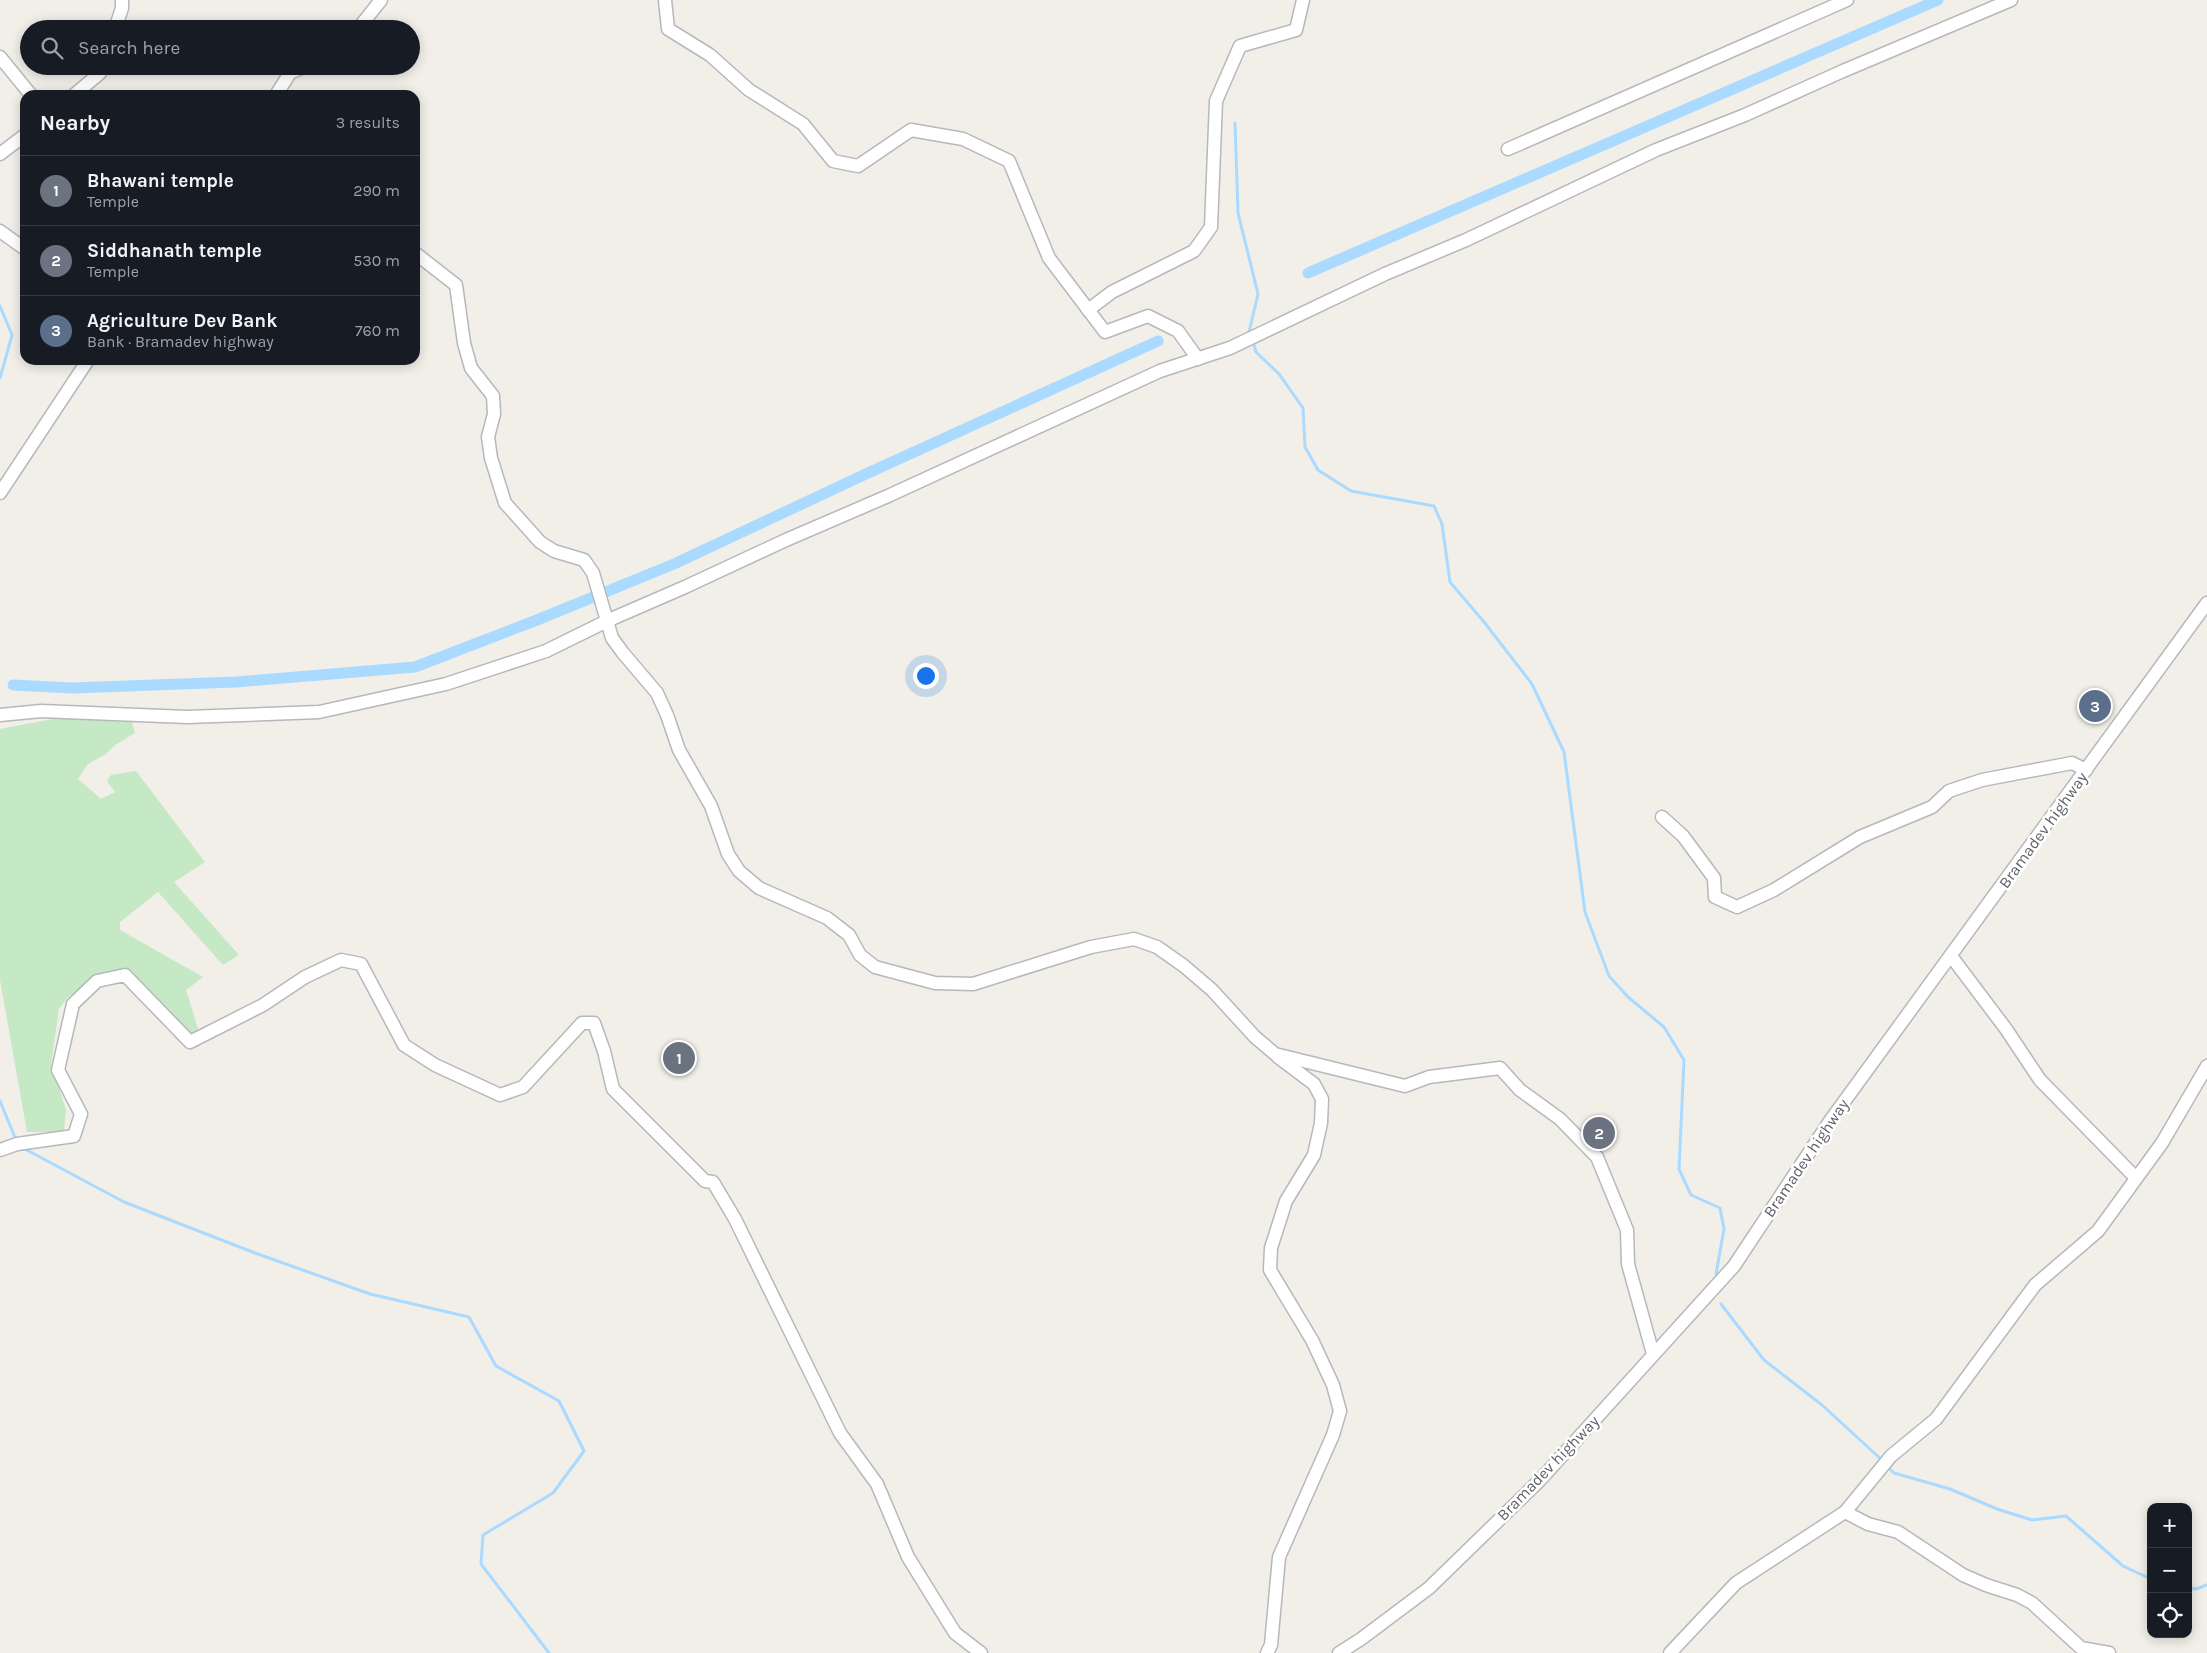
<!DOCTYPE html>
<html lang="en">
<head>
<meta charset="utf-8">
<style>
  :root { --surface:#171b24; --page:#20242c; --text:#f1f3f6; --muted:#9ea1a6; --line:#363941; --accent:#8c9099 }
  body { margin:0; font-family:Karla,sans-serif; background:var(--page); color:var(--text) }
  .controls { position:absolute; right:15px; bottom:15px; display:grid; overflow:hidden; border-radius:10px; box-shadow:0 2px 12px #0003 }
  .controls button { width:45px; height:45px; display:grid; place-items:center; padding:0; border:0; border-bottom:1px solid var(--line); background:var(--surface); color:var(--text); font:25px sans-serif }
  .you { position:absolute; left:925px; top:675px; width:18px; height:18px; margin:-12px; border:4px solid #fff; border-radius:50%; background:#1a73e8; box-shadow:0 0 0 8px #1a73e833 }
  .badge { display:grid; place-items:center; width:32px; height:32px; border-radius:50%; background:var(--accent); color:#fff; font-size:16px; font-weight:700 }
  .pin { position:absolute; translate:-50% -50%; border:2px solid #fff; box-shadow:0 1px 5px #0006 }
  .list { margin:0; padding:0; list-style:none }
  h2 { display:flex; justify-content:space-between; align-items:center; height:65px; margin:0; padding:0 20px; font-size:21px }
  h2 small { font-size:16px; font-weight:400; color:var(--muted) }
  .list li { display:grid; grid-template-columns:32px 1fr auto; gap:15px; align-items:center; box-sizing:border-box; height:70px; padding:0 20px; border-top:1px solid var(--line) }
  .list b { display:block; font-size:19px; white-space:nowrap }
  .list p { margin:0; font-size:16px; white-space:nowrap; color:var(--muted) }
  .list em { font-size:16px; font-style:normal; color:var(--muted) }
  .icon { flex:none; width:28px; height:28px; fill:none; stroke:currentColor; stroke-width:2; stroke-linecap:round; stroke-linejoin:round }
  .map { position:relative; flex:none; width:2207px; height:1653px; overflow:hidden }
  .search { position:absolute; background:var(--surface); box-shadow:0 2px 12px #0003; left:20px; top:20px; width:400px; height:55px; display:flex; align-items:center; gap:12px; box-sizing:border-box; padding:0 18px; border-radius:28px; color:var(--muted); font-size:19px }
  .panel { position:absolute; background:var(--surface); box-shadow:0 2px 12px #0003; left:20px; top:90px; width:400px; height:275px; border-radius:15px }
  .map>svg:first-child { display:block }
  .green { fill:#c5e8c5 }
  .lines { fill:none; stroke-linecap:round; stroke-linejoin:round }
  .stream { stroke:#aadaff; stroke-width:3 }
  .canal { stroke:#aadaff; stroke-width:11 }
  .minor-casing { stroke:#b5b8bc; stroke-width:15 }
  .minor { stroke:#fff; stroke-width:12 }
  .labels { text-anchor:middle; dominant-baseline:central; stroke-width:5; stroke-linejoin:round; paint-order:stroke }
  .street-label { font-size:16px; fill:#5f6368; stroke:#fff }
</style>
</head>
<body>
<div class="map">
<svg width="2207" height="1653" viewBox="0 0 2207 1653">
  <rect width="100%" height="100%" fill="#f1efe8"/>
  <!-- green -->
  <path class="green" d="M58,718l74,4 3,11 -20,12 -9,9 -18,10 -10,15 23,20 14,-7 -8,-11 4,-6 25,-4 69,91 -31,20 65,73 -16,10 -65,-73 -38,30v8l83,47 -17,13 14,45 -10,3 -63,-67 -28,7 -30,18 -10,13 -8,55 15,46 -2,22h-37l-27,-152v-251z"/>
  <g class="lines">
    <!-- stream -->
    <g class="stream">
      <path d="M1235,123l3,90 20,81 -9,38 1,4"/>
      <path d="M0,306l12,29 -12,43"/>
      <path d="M1253,342l3,10 23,22 24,34 2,39 13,23 33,21 83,15 8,18 8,58 34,40 48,62 32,68 21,160 24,64 19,21 36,30 20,33 -5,109 12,26 29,13 4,21 -8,45"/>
      <path d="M0,1101l16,39"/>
      <path d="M23,1148l101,54 131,51 115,41 99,23 27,49 63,35 25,50 -31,42 -70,42 -2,29 68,89"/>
      <path d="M1721,1304l43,56 58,45 61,56"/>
      <path d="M1887,1466l7,7 56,16 47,20 35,11 34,-4 57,50 28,13"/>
      <path d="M2188,1588l8,1 11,-4"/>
    </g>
    <!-- canal -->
    <g class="canal">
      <path d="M1308,273l630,-273"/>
      <path d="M13,685l59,3 164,-6 179,-15 122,-47 137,-56 194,-91 290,-132"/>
    </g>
    <defs>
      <g id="minor">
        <path d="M665,0l3,29 42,26 39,35 54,34 30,37 25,5 53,-36 52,9 46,22 40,97 56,74 43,-16 30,15 20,28"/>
        <path d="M115,29l7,-21v-8"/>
        <path d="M358,29l23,-29"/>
        <path d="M0,57l31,38"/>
        <path d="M74,95l26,-22 2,-7"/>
        <path d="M276,95l14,-22 16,-7"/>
        <path d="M1508,149l339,-149"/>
        <path d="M0,154l25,-19"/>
        <path d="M0,231l25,18"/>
        <path d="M415,253l41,32 8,58 7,25 22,28 1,18 -6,23 3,21 14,45 35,39 14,9 30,9 9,13 19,65 11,15 34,40 10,22 12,35 32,56 17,48 11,17 20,17 68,30 22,17 11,20 15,12 60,16 38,1 118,-37 43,-8 23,8 27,19 28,24 43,47 20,17 130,32 24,-9 71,-9 20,22 40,29 37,38 30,73 1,34 25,90"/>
        <path d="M1088,310l24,-18 82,-41 17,-24 5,-126 24,-55 56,-16 7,-30"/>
        <path d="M0,493l88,-133"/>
        <path d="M0,715l41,-4 146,6 132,-5 127,-28 100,-33 63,-31 76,-33 101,-47 102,-44 272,-125 70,-23 155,-74 81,-34 190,-90 89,-35 98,-44 168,-71"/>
        <path d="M1662,817l21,19 31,42 1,19 22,10 37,-17 86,-53 72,-30 17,-16 33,-11 90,-17 14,7"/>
        <path d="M1951,956l55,73 34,51 96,98"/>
        <path d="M0,1150l17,-6 57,-8 7,-22 -23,-44 15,-66 24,-23 28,-6 65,67 73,-37 42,-28 36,-17 20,4 43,81 31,20 65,30 23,-8 59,-64h12l10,28 9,38 92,92 8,1 22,37 105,214 37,51 31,73 47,76 26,20"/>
        <path d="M1845,1512l23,12 30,8 65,43 23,10 31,10 15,8 49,45 28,5"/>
        <path d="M1267,1653l4,-8 8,-88 54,-122 7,-24 -7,-26 -21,-45 -42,-70 1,-22 15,-47 28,-46 7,-32 1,-24 -8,-15 -36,-27"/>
        <path d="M1339,1653l22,-14 68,-51 111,-108 194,-214 96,-145 377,-518"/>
        <path d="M1670,1653l66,-70 109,-71 46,-56 45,-37 99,-134 63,-54 64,-88 45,-77"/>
      </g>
    </defs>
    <!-- minor casing -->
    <use href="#minor" class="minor-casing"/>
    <!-- minor -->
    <use href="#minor" class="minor"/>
  </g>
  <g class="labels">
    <!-- street labels -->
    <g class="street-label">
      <text transform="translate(2043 830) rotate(-54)">Bramadev highway</text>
      <text transform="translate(1806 1158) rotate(-56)">Bramadev highway</text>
      <text transform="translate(1548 1468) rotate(-46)">Bramadev highway</text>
    </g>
  </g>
</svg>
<div class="controls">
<button>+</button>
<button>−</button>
<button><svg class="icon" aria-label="locate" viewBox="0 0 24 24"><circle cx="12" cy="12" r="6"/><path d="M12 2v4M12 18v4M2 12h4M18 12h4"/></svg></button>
</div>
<div class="you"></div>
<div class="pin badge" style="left:679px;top:1058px;background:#6b7280">1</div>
<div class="pin badge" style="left:1599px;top:1133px;background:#6b7280">2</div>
<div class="pin badge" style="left:2095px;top:706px;background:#5c6f8a">3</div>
<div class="search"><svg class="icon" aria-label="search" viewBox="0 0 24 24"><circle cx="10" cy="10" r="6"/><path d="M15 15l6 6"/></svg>Search here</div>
<section class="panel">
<h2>Nearby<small>3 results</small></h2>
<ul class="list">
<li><span class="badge" style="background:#6b7280">1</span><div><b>Bhawani temple</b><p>Temple</p></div><em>290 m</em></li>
<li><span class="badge" style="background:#6b7280">2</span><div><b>Siddhanath temple</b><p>Temple</p></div><em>530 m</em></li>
<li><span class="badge" style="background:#5c6f8a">3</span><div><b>Agriculture Dev Bank</b><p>Bank · Bramadev highway</p></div><em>760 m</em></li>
</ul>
</section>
</div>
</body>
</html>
